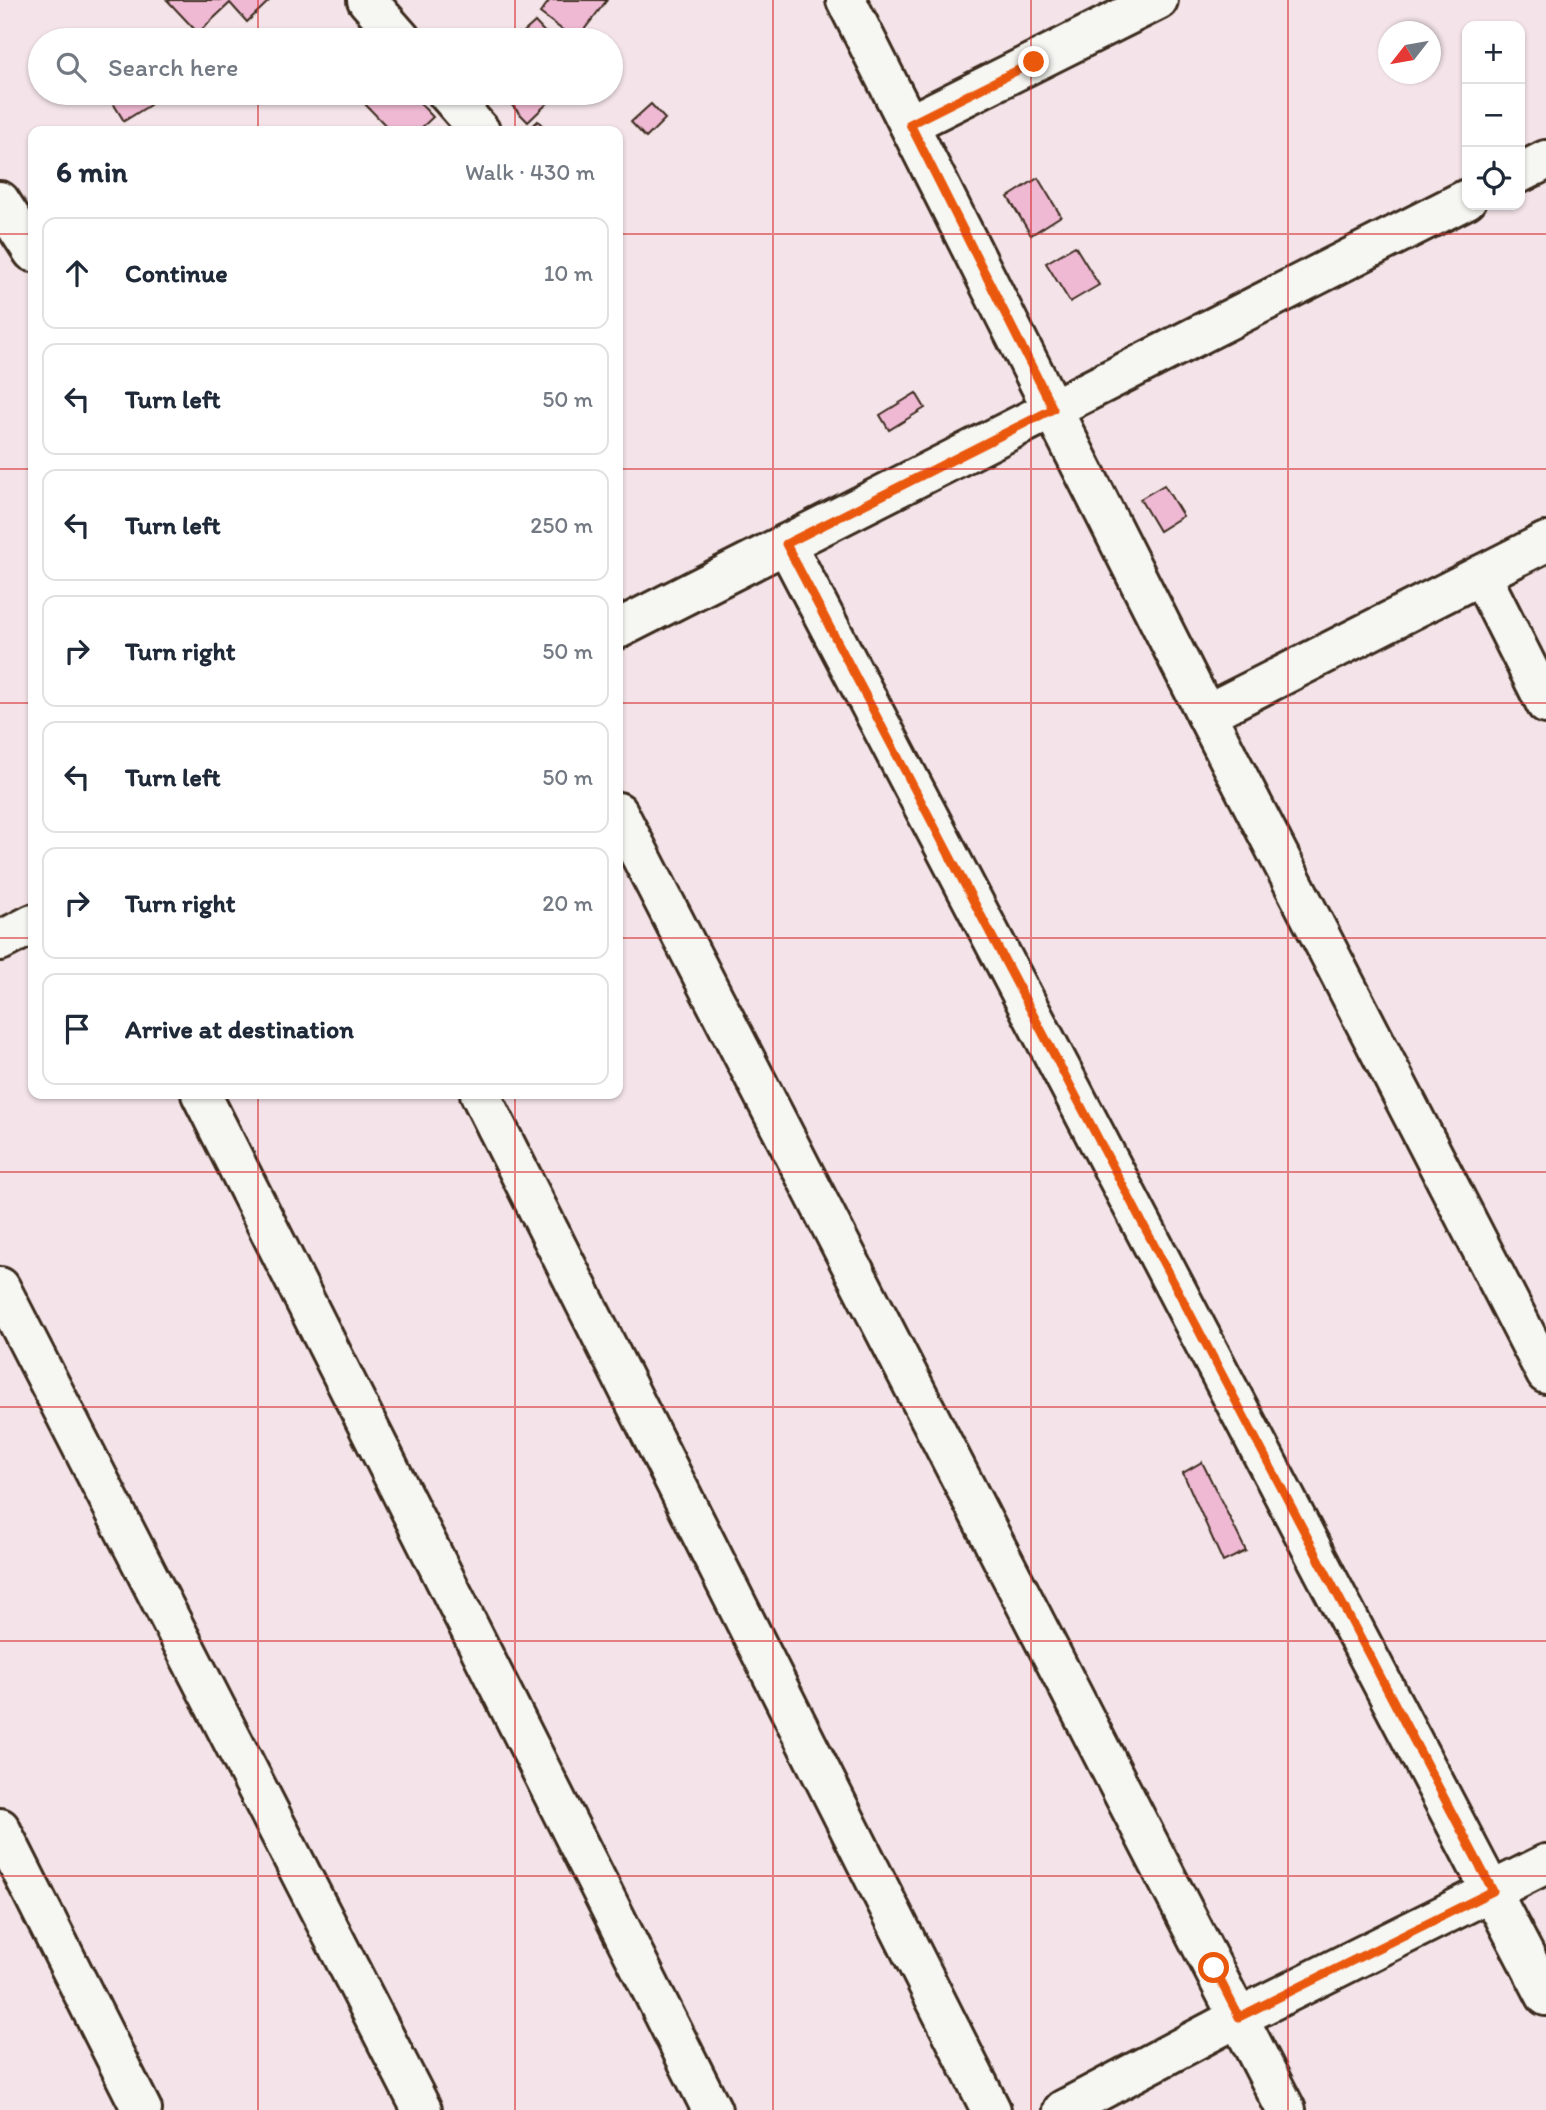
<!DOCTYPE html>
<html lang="en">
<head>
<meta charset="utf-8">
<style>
  :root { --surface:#fff; --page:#f6f6f7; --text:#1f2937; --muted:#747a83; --line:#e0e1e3 }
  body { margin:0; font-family:Itim,sans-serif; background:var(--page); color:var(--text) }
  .controls { position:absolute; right:21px; top:21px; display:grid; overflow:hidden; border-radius:14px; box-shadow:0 2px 5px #0004 }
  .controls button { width:63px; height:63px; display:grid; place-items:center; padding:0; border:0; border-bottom:2px solid var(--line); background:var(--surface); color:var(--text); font:35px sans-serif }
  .compass { position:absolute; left:1378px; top:21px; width:63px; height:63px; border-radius:50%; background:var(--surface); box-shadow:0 2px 5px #0004; rotate:239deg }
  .stop { position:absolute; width:21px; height:21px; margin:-16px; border:5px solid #ea580c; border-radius:50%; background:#fff }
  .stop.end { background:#ea580c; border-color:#fff; box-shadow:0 2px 7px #0008 }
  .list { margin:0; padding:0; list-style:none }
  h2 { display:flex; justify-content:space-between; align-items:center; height:91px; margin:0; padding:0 28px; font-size:30px }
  h2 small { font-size:23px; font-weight:400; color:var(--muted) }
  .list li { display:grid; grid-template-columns:46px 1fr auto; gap:21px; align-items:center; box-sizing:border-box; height:112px; margin:0 14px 14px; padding:0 14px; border:2px solid var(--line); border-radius:14px }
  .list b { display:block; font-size:26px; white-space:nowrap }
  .list em { font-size:23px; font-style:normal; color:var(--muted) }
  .icon { flex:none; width:38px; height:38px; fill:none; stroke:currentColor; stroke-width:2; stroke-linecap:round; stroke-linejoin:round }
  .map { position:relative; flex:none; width:1546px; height:2110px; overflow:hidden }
  .search { position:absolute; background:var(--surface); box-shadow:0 2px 5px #0004; left:28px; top:28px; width:595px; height:77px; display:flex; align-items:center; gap:18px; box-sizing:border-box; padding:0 24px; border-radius:38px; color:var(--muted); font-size:26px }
  .panel { position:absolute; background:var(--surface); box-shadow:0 2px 5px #0004; left:28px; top:126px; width:595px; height:973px; border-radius:14px }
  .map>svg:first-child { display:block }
  .building { fill:#efb9d3; stroke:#3b2a1e; stroke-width:2 }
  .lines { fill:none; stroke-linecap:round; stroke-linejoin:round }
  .minor-casing { stroke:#3b2a1e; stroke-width:44 }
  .minor { stroke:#f6f6f2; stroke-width:38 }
  .route { stroke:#ea580c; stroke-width:9 }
  .grid { fill:none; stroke:#d62828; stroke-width:2; stroke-opacity:0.55 }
</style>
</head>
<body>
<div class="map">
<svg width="1546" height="2110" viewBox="0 0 1546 2110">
  <rect width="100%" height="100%" fill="#f4e4e9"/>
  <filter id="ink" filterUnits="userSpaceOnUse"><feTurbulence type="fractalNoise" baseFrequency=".0143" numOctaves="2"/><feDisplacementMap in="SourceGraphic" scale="14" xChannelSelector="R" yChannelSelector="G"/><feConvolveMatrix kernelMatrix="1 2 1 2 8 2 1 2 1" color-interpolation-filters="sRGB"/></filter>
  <g filter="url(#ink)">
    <!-- building -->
    <g class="building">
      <path d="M167,0h103l-23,22 -17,-19 -32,30z"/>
      <path d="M550,0h57l-31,40 -36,-27z"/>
      <path d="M535,22l17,18h-37z"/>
      <path d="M118,93h25l7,12 -26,16 -14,-23z"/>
      <path d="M370,93h40l23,24 -15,14h-27l-29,-30z"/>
      <path d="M500,93h50l4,4 -26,25z"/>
      <path d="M651,104l14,15 -19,19 -15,-16z"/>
      <path d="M538,121l10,10h-21z"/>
      <path d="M1038,178l23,38 -30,19 -23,-38z"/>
      <path d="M1075,246l24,39 -29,17 -24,-39z"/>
      <path d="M916,393l9,15 -36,22 -9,-15z"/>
      <path d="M1164,485l19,31 -24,15 -19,-32z"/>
      <path d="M1202,1462l44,89 -23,11 -40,-89z"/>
    </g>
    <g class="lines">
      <defs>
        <g id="minor">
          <path d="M367,0l35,40"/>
          <path d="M846,0l360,714 340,660"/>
          <path d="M447,93l33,38"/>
          <path d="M910,124l248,-124"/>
          <path d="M1520,173l26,-13"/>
          <path d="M0,201l33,51"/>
          <path d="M786,544l760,1452"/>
          <path d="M1481,575l65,129"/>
          <path d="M618,629l849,-430"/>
          <path d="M1206,714l340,-172"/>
          <path d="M618,812l668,1298"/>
          <path d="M0,941l33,-17"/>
          <path d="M201,1094l511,1016"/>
          <path d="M480,1094l511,1016"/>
          <path d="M0,1287l422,823"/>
          <path d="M0,1828l142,282"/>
          <path d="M1063,2110l176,-93 307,-153"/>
        </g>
      </defs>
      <!-- minor casing -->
      <use href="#minor" class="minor-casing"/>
      <!-- minor -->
      <use href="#minor" class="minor"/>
    </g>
  </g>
  <g class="lines" filter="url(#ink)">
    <!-- route -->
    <path class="route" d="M1034,62l-124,62 143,285 -267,135 707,1347 -254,126 -25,-49"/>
  </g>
  <!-- grid -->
  <path class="grid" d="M258,0v40M515,0v40M773,0v2110M1031,0v2110M1288,0v2110M258,93v38M515,93v38M0,234h33M618,234h928M0,469h33M618,469h928M0,703h33M618,703h928M0,938h33M618,938h928M258,1094v1016M515,1094v1016M0,1172h1546M0,1407h1546M0,1641h1546M0,1876h1546"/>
</svg>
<div class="controls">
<button>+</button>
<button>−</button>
<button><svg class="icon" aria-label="locate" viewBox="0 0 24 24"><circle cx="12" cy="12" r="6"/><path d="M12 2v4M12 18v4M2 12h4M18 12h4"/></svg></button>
</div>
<svg class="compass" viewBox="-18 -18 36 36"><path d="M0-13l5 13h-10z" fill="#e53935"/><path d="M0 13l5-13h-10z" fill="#747a83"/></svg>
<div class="stop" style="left:1214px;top:1968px"></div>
<div class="stop end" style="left:1034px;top:62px"></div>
<div class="search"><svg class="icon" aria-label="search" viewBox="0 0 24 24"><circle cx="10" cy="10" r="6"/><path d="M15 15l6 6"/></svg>Search here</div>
<section class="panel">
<h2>6 min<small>Walk · 430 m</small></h2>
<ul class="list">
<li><svg class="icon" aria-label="ahead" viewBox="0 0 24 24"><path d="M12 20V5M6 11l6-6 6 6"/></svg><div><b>Continue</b></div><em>10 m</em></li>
<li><svg class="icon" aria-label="left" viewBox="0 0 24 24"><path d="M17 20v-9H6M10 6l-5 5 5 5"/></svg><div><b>Turn left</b></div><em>50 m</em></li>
<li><svg class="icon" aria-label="left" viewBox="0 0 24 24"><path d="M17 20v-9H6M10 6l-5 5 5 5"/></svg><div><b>Turn left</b></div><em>250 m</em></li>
<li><svg class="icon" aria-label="right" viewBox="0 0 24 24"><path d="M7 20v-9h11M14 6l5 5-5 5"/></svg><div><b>Turn right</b></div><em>50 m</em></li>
<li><svg class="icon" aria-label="left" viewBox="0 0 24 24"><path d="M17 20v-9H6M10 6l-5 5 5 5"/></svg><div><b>Turn left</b></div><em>50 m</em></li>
<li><svg class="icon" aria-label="right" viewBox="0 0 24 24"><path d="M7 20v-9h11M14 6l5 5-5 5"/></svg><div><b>Turn right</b></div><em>20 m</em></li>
<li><svg class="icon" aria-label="arrive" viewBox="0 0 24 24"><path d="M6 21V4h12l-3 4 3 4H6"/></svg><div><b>Arrive at destination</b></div></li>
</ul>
</section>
</div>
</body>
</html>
